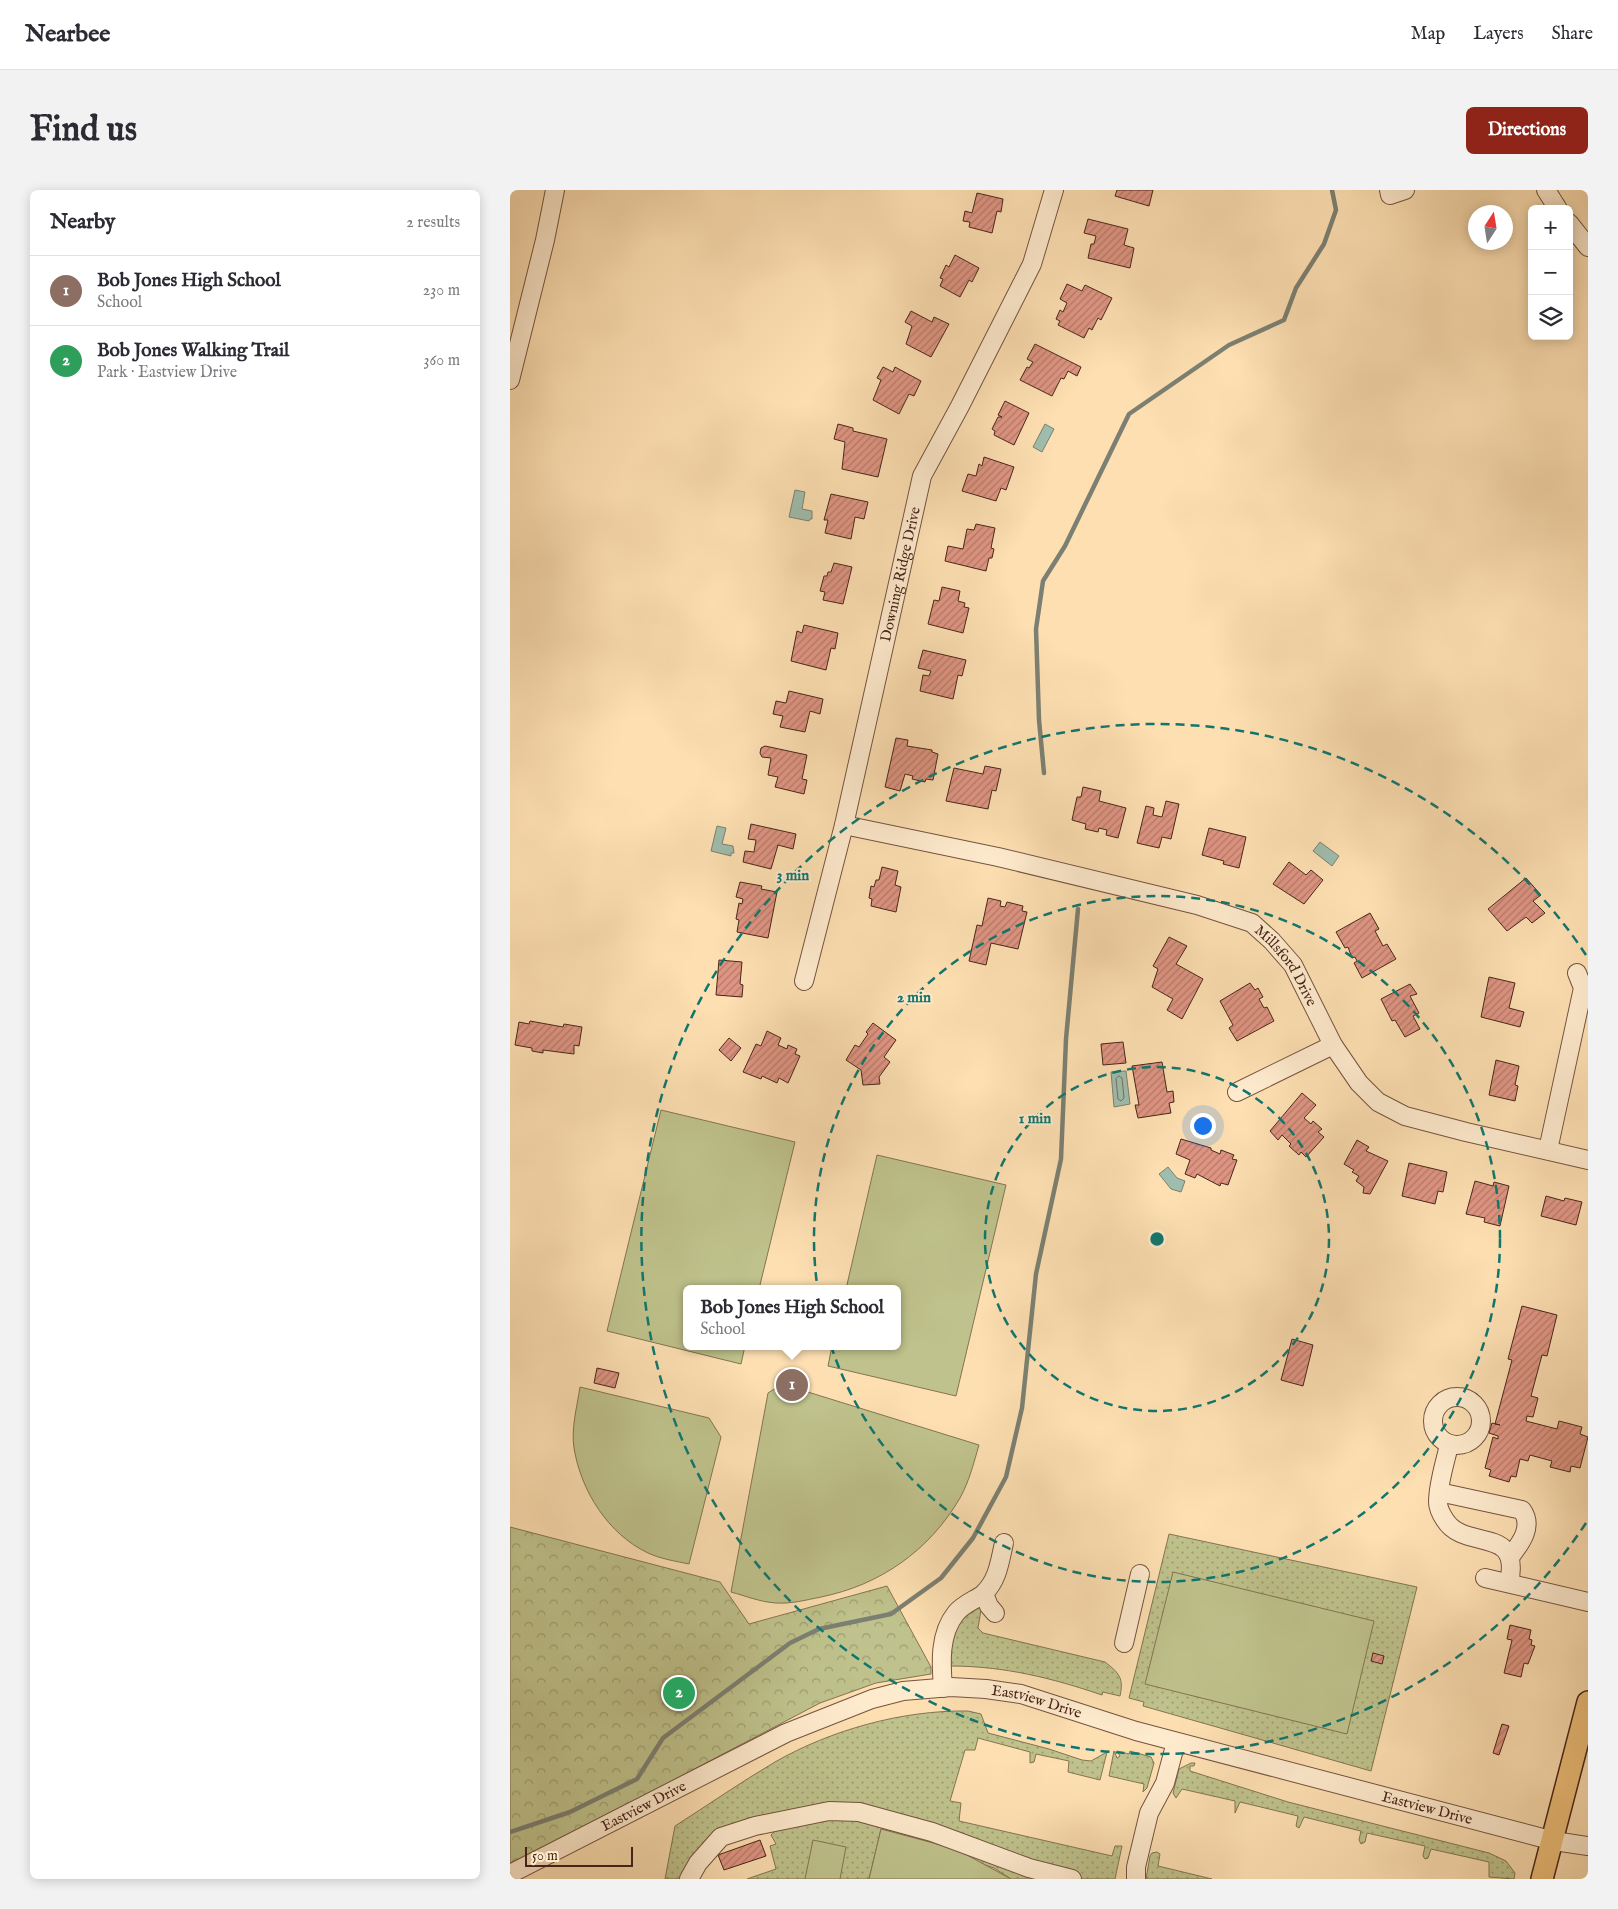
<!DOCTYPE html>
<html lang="en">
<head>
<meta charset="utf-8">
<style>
  :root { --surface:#fff; --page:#f2f2f3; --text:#2b2b33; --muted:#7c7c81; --line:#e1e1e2; --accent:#8f2418 }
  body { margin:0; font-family:"IM FELL English",serif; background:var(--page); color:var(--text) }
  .controls { position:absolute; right:15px; top:15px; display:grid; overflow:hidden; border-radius:8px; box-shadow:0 2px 12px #0003 }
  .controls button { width:45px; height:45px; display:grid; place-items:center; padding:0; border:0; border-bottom:1px solid var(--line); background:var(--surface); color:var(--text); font:25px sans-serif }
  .compass { position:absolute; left:958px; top:15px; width:45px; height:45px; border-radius:50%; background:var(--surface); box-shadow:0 2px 12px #0003; rotate:12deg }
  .scale { position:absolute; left:15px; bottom:12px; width:108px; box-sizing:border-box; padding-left:5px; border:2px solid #482519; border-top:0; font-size:14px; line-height:18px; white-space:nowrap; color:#482519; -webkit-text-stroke:4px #feeacd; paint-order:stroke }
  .you { position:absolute; left:692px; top:935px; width:18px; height:18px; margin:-12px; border:4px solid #fff; border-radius:50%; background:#1a73e8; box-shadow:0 0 0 8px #1a73e833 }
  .badge { display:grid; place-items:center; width:32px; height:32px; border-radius:50%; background:var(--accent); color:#fff; font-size:16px; font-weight:700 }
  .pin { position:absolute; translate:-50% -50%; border:2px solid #fff; box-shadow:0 1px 5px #0006 }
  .popup { position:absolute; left:173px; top:1095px; width:218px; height:65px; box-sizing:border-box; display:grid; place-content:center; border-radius:8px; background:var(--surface); filter:drop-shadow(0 1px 4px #0005); font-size:16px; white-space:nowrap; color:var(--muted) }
  .popup b { font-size:19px; color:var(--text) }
  .popup::after { content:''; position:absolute; left:50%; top:100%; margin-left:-10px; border:10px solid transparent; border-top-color:var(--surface) }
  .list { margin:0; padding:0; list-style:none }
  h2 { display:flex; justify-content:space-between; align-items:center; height:65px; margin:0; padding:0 20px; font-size:21px }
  h2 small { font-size:16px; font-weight:400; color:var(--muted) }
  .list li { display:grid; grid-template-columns:32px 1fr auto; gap:15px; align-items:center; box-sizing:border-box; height:70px; padding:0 20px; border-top:1px solid var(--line) }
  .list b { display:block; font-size:19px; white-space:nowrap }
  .list p { margin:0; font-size:16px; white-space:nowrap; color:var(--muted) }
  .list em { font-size:16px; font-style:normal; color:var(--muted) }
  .icon { flex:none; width:28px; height:28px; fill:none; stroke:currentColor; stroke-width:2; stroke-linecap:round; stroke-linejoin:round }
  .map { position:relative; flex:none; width:1078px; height:1689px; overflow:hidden; border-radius:8px }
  header { display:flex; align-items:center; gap:30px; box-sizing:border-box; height:70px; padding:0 25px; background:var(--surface); border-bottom:1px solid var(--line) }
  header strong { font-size:24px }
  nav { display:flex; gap:28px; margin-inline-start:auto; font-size:18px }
  .intro { display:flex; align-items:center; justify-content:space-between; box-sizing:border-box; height:120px; padding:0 30px }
  h1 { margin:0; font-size:35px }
  .button { padding:12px 22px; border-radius:8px; background:var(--accent); color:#fff; font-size:18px; font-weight:700 }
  main { display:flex; gap:30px; padding:0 30px }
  aside { flex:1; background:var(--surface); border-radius:8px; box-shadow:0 2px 12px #0003 }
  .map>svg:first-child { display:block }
  .grass { fill:url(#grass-dots); stroke:#847452 }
  .park { fill:url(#park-crowns); stroke:#847452 }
  .pitch { fill:#bfc28c; stroke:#847452 }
  .water { fill:#9fbdad; stroke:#7c8072 }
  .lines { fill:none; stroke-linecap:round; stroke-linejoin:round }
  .shore { stroke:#747163; stroke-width:1 }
  .stream { stroke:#7c8072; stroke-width:4.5 }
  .building { fill:url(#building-hatch); stroke:#482519 }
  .minor-casing { stroke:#75543f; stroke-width:20 }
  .major-casing { stroke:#482519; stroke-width:24 }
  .minor { stroke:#feeacd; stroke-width:18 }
  .major { stroke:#eec079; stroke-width:21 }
  .ring { fill:none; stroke:#0f766e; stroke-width:2.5; stroke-dasharray:9 6 }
  .labels { text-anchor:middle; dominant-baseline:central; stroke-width:4; stroke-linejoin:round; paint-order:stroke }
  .street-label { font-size:15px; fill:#482519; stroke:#feeacd }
  .centre { fill:#0f766e; stroke:#feeacd; stroke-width:2.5 }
  .ring-label { font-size:15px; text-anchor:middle; font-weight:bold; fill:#0f766e; stroke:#feeacd; stroke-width:4; stroke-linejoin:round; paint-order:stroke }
</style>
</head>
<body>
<header>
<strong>Nearbee</strong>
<nav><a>Map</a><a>Layers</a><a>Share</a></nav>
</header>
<div class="intro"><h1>Find us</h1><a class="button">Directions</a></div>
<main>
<aside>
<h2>Nearby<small>2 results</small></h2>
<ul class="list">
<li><span class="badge" style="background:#8d6e63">1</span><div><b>Bob Jones High School</b><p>School</p></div><em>230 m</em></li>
<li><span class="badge" style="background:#2e9e5b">2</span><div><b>Bob Jones Walking Trail</b><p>Park · Eastview Drive</p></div><em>360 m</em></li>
</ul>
</aside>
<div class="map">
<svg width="1078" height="1689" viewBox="0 0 1078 1689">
  <defs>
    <pattern id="grass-dots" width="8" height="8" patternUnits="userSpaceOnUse" patternTransform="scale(1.25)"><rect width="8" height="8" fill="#bfc28c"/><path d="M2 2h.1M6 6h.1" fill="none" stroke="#9d9d72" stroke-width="1.8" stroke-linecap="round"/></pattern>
    <pattern id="park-crowns" width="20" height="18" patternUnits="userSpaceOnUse" patternTransform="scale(1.25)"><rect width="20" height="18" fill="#bfc28c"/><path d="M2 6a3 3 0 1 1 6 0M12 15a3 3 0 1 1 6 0" fill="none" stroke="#9d9d72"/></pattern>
    <pattern id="building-hatch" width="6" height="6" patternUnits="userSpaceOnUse" patternTransform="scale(1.25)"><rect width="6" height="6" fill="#df9583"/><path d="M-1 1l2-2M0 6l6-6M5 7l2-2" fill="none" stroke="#b7796a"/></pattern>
  </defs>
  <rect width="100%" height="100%" fill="#fddfb2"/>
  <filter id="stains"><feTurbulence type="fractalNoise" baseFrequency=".004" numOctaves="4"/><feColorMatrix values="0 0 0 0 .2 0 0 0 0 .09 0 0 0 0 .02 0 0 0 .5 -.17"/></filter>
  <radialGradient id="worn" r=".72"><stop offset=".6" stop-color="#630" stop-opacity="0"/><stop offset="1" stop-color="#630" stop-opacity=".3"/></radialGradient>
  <!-- grass -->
  <g class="grass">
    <path d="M659,1344l248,53 -46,184 -228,-65 1,-4 -15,-4z"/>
    <path d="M472,1414l-4,24 5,5 122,29c14,11 19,16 15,34l-17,-4 -1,3c-50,-17 -98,-29 -152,-29 1,-28 2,-52 32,-62z"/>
    <path d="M458,1521l13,3 7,19 61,16 33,11 9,1 16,-9 -7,28 -32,-8 1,-11 -33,-7 -2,8 -4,1v-11l-52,-14 -3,12h-10l-15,51 11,2 -2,18 153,35 3,-10h7l-7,33h-32l-206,-66 -156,21 -37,45h-19l10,-53c33,-21 66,-44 100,-64 56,-32 127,-52 193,-51z"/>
    <path d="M604,1561l3,7 3,-2 -3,-5 12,3 1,-3 21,6 3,6 -7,25 -4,4 1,-8 -35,-8z"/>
    <path d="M681,1573h4l-1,3h-4v5l98,31 201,51 17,8 9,12 -1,6 -25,-2v-15l-58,-13 -3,9 -3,1 -2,-3 2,-10 -58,-13 -2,9 -4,2 -2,-4 2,-9 -57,-14 -5,11 -3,-2 2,-10 -58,-14 -5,11v-12l-53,-12 -6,9 -3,-5 6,-24z"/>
    <path d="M320,1627l52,5 168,57h-39l-17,-11 -113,-39 -12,50h-122l29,-10 -6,-23 6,-2 -5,-9 4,-4v-5z"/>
    <path d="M647,1662l3,2 -2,12 54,13h-66l4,-23 2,-3z"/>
  </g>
  <!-- park -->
  <path class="park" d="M0,1337l210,55 29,42 138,-38 44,81v7l-55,9 -56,20 -310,163z"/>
  <!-- pitch -->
  <g class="pitch">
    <path d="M151,920l134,32 -36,147h-72v57h58l-4,18 -134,-33z"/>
    <path d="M367,965l129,30 -50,211 -128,-30 4,-20h65v-57h-51z"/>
    <path d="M272,1194l197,61c-5,17 -10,37 -19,53 -31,53 -80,87 -139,99 -15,3 -30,7 -45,6 -16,-1 -30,-7 -45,-11l37,-199z"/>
    <path d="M70,1197l129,31 12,19 -32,127c-14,-3 -28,-5 -41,-11 -40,-19 -67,-62 -74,-105 -3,-20 3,-41 6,-61z"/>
    <path d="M663,1382l201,49 -27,113 -202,-50z"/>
    <path d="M371,1639l75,20 55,30h-142z"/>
    <path d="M303,1650l33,7 -6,32h-35z"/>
  </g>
  <!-- water -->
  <g class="water">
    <path d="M535,234l9,5 -12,23 -9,-5z"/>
    <path d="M285,300l10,2 -3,17 10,2v8h-2l-1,2 -20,-4z"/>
    <path d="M207,636l9,2 -4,16 11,2 1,7h-3v3l-20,-5z"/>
    <path d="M810,652l19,14 -7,10 -19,-15z"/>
    <path d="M616,881l4,33 -16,3 -3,-35z"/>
    <path d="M658,977l9,11 8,3 -4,11 -10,-3 -12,-15z"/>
  </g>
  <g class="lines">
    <!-- shore -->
    <path class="shore" d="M609,886l3,2 2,20 -3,3 -3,-2 -2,-20z"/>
    <!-- stream -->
    <g class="stream">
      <path d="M534,583l-5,-53 -3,-91 7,-48 22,-35 64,-132 100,-69 55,-25 12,-32 28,-44 12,-34 -4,-20"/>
      <path d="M0,1642l60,-20 67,-33 26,-41 127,-95 29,-14 72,-15 50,-36 32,-40 33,-61 16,-69 14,-134 25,-115 5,-120 12,-130"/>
    </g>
  </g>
  <!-- building -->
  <g class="building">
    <path d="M607,0h36l-4,16 -34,-10z"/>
    <path d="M467,3l26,6 -2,13 -4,-1 -5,22 -23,-6 1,-5 -7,-1 2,-10 7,2z"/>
    <path d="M578,29l40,10 -4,16 10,3 -4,20 -42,-10 3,-14h3l2,-8 -12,-3z"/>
    <path d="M445,65l24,13 -7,14 -3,-2 -9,17 -20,-11 3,-7 -3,-1 6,-13 3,2z"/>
    <path d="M557,94l15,7 3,-6 27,13 -11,22 -3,-2 -6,12 -3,-2 -5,10 -26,-13 2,-4 -4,-2 4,-9 3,2 4,-9 -7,-4z"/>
    <path d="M401,121l21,11 2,-5 15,7 -18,33 -25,-13 6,-18 -7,-4z"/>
    <path d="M525,154l46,23 -4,9 -9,-5 -4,8 -3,-1 -9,18 -32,-16 7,-13 2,1 4,-6 -6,-3z"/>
    <path d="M373,177l10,5 2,-5 26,14 -7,15 -5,-2 -10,20 -26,-14 8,-20 -4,-2z"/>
    <path d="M495,211l24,12 -15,32 -20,-10 1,-4 -3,-2 6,-12h4l-4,-2z"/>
    <path d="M328,234l15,4v3l34,8 -9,38 -36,-8 3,-27 -11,-3z"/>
    <path d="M474,267l30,10 -8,23 -5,-2 -5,13 -34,-10 6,-17 8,2 3,-12 3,2z"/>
    <path d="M321,304l37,8 -4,17 -9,-2 -4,22 -26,-6 3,-13h-4z"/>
    <path d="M466,334l19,4 -4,20 3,1 -2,9h-3l-3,13 -41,-10 3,-15 15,3 4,-20 7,1z"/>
    <path d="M324,373l18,4 -9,37 -20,-4 2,-8 -5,-1 4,-15h3l1,-4h3z"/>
    <path d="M432,397l18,4 -2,10 7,2 -1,4 5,1 -6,25 -35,-9 6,-24 5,1z"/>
    <path d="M294,435l34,8 -3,16 -4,-1 -5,22 -35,-9 6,-30 5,2z"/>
    <path d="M413,460l43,10 -4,16 -4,-1 -5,24 -33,-8 3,-16 6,1 2,-5 -13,-3z"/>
    <path d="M279,501l34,8 -3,15 -10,-3 -5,21 -25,-5 3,-11 -10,-2 3,-13 10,2z"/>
    <path d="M386,548l12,2 -1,6 25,4v2l6,2 -5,26 -7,-1 -1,3 -13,-3 1,-3 -8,-2 -5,17 -15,-4z"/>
    <path d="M255,556l42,9 -5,24 5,1 -3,14 -29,-7 3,-10 -10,-2 3,-17 -9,-1 -2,-4 1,-5z"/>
    <path d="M475,576l16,3 -5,22 -4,-1 -4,19 -42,-8 8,-33 29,6z"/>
    <path d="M573,597l18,4 -2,10 27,7 -8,30 -12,-3 1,-5 -8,-2 -1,4 -13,-3 1,-5 -14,-4 5,-23h4z"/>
    <path d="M656,611l13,3 -8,35 -9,-2 -3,11 -22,-5 9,-37 8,2 -1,7 9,2z"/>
    <path d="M241,634l45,10 -3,15 -15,-4 -7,24 -28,-7 2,-11 9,1 2,-12 -8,-1z"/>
    <path d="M699,638l37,9 -7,31 -16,-4 1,-3 -22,-6z"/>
    <path d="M779,672l17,13 5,-5 12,10 -19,24 -31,-20z"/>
    <path d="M372,677l16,4 -3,14 6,2 -5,25 -25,-6 1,-7 -3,-1 2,-12 3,1 2,-7h3z"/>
    <path d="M1016,688l15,17 -8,6 12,12 -13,10 -6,-6 -19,14 -19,-22z"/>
    <path d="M230,692l22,4 -1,3 16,3 -9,46 -31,-6 2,-12 -3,-1 3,-16 3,1 1,-5 -7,-2z"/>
    <path d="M478,708l13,3 -1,5 5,1 2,-5 16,4 -1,5 5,1 -9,37 -27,-6 -5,22 -17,-4 8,-36 5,1z"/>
    <path d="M860,723l9,16 -4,2 8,15 4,-2 9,15 -34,19 -8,-15 3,-2 -2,-4 -3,1 -4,-11 -3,1 -9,-16z"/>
    <path d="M659,747l18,9 -11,18 27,15 -21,40 -15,-9 6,-11 -21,-12 6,-18 -5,-3z"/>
    <path d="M209,770l23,2 -2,22 3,1 -1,12 -26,-2z"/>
    <path d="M979,787l26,6 -6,25 15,4 -4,15 -39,-10z"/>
    <path d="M740,793l5,7 3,-2 5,9 -4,2 5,9 3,-1 7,14 -37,20 -8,-13 4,-3 -13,-24z"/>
    <path d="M900,794l7,10 -7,2 9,17 -6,3 7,13 -15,8 -10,-17 -3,1 -11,-22z"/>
    <path d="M20,831l33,6 1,-3 18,3 -3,19 -5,-1v9l-31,-4v3l-11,-2v-3l-17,-3 4,-23 10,2z"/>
    <path d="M363,833l23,17 -12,17 6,5 -11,15 1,7 -17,1 -2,-15 -15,-10 9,-15 4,2 9,-13 -2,-2z"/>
    <path d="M257,841l14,7 -3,7 9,4 1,-4 9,4 -2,5 5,2 -12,27 -9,-5 -2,5 -15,-7 -1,3 -18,-7 13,-28 5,2z"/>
    <path d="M219,848l12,10 -10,13 -12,-11z"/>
    <path d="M613,852l3,21 -23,2 -2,-21z"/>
    <path d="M986,870l23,6 -4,19 3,1 -3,15 -26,-6z"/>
    <path d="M652,872l5,30 6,-1 1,11 -5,1 2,10 -33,5 -3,-13h4l-7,-39z"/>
    <path d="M792,903l14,12 -12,13 7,6 2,-3 9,8 -4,3 6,5 -18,20 -5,-5 -2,3 -10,-9 2,-2 -9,-9 -4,5 -8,-9z"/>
    <path d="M671,949l30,9v2l9,4 1,-4 13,5 -2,4 5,1 -9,25 -7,-2 -1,3 -23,-12 -2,4 -10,-4 5,-14 -14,-6z"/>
    <path d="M847,950l12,7 -3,4 22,10 -18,33 -7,-1 1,-6 -8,-6 3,-5 -7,-4 2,-2 -10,-6z"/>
    <path d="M899,973l38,9 -4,20 -5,-1 -3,13 -33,-8z"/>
    <path d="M965,991l18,5 1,-4 15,4 -9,40 -16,-4 1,-4 -19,-4z"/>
    <path d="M1036,1006l18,5 1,-3 17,4 -6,23 -35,-9z"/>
    <path d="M1012,1116l35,9 -10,41 -5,-1 -11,41 7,2 -5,19 -6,-1 -1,5 31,8 2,-8 23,6 -2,7 8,3 -8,31 -9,-2 -1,6 -20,-5 2,-6 -22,-6 -2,6 -8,-2 -4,18 -5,-1 -2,6 -20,-6 2,-6 -6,-2 8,-31 5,2v-3l-9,-3 3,-10 8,2 -5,-1 17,-64 -4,-1z"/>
    <path d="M782,1149l21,6 -10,41 -22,-6z"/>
    <path d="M87,1178l22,5 -4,15 -21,-5z"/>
    <path d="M1000,1435l21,5 -2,9 3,1 -1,5 4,1 -7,18 -4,-1 -3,14 -17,-4 8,-33 -5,-1z"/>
    <path d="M863,1463l11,3 -2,8 -11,-3z"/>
    <path d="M992,1534l7,2 -10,29 -6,-2z"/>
    <path d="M250,1650l6,16 -42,14 -6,-15z"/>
  </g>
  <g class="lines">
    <defs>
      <g id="minor">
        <path d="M879,0l1,5 15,-5"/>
        <path d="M1036,0l12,19"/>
        <path d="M1059,33l19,24"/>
        <path d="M0,190l35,-140 10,-50"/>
        <path id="s1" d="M334,635l154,32 199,48 55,18 20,18 21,24 40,80 26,38 19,19 27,14 61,16 122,28"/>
        <path id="s2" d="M294,791l40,-156 78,-349 38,-70 72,-142 22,-74"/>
        <path d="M727,902l96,-47"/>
        <path d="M1038,960l35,-162 -6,-15"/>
        <circle cx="947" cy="1231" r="24"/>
        <path d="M939,1255c-4,18 -11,39 -11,57 0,7 3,12 7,18 20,32 77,4 64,63"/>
        <path d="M929,1302l83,18c12,17 -2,34 -12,47"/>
        <path d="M975,1388l103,24"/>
        <path d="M474,1404l5,12 6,7"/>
        <path d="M614,1453l16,-69"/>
        <path d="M433,1498c-2,-25 -4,-54 13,-75 8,-10 22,-14 28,-20 14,-13 16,-33 20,-50"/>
        <path id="s3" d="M0,1684l276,-141 86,-34 31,-8 48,-4 35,2 35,5 115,37 418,110 34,5"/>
        <path d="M179,1689l9,-16 23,-26 34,-11 74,-15 30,1 73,20 97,36 43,11"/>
        <path d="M626,1689v-12l13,-54 16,-30 11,-41"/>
      </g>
      <path id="major" d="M1032,1689l46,-177"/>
    </defs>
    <!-- minor casing -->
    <use href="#minor" class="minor-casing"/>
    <!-- major casing -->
    <use href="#major" class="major-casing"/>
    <!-- minor -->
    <use href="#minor" class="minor"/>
    <!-- major -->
    <use href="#major" class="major"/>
  </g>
  <!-- distance rings -->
  <g class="ring">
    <circle cx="647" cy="1049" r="172"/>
    <circle cx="647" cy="1049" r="343"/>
    <path d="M1076 1333A515 515 0 1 1 1076 765"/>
  </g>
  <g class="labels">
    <!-- street labels -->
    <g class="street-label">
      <text stroke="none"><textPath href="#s2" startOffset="418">Downing Ridge Drive</textPath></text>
      <text stroke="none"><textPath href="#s1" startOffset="475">Millsford Drive</textPath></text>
      <text stroke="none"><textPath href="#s3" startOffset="570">Eastview Drive</textPath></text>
      <text stroke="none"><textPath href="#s3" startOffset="150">Eastview Drive</textPath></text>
      <text stroke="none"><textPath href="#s3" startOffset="975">Eastview Drive</textPath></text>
    </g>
  </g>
  <circle cx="647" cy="1049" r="8" class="centre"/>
  <g class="ring-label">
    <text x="283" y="690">3 min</text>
    <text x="404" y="812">2 min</text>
    <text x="525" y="933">1 min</text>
  </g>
  <rect width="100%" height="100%" filter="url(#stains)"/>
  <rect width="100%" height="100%" fill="url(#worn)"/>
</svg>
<div class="controls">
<button>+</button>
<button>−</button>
<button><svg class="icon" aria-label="layers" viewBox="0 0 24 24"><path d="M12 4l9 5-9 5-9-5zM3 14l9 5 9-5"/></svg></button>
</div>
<svg class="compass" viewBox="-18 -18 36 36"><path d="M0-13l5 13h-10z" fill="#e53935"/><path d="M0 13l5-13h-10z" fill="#7c7c81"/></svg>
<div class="scale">50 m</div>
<div class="you"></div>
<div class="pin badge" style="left:282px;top:1195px;background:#8d6e63">1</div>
<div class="popup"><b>Bob Jones High School</b>School</div>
<div class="pin badge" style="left:169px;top:1503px;background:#2e9e5b">2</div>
</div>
</main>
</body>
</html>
